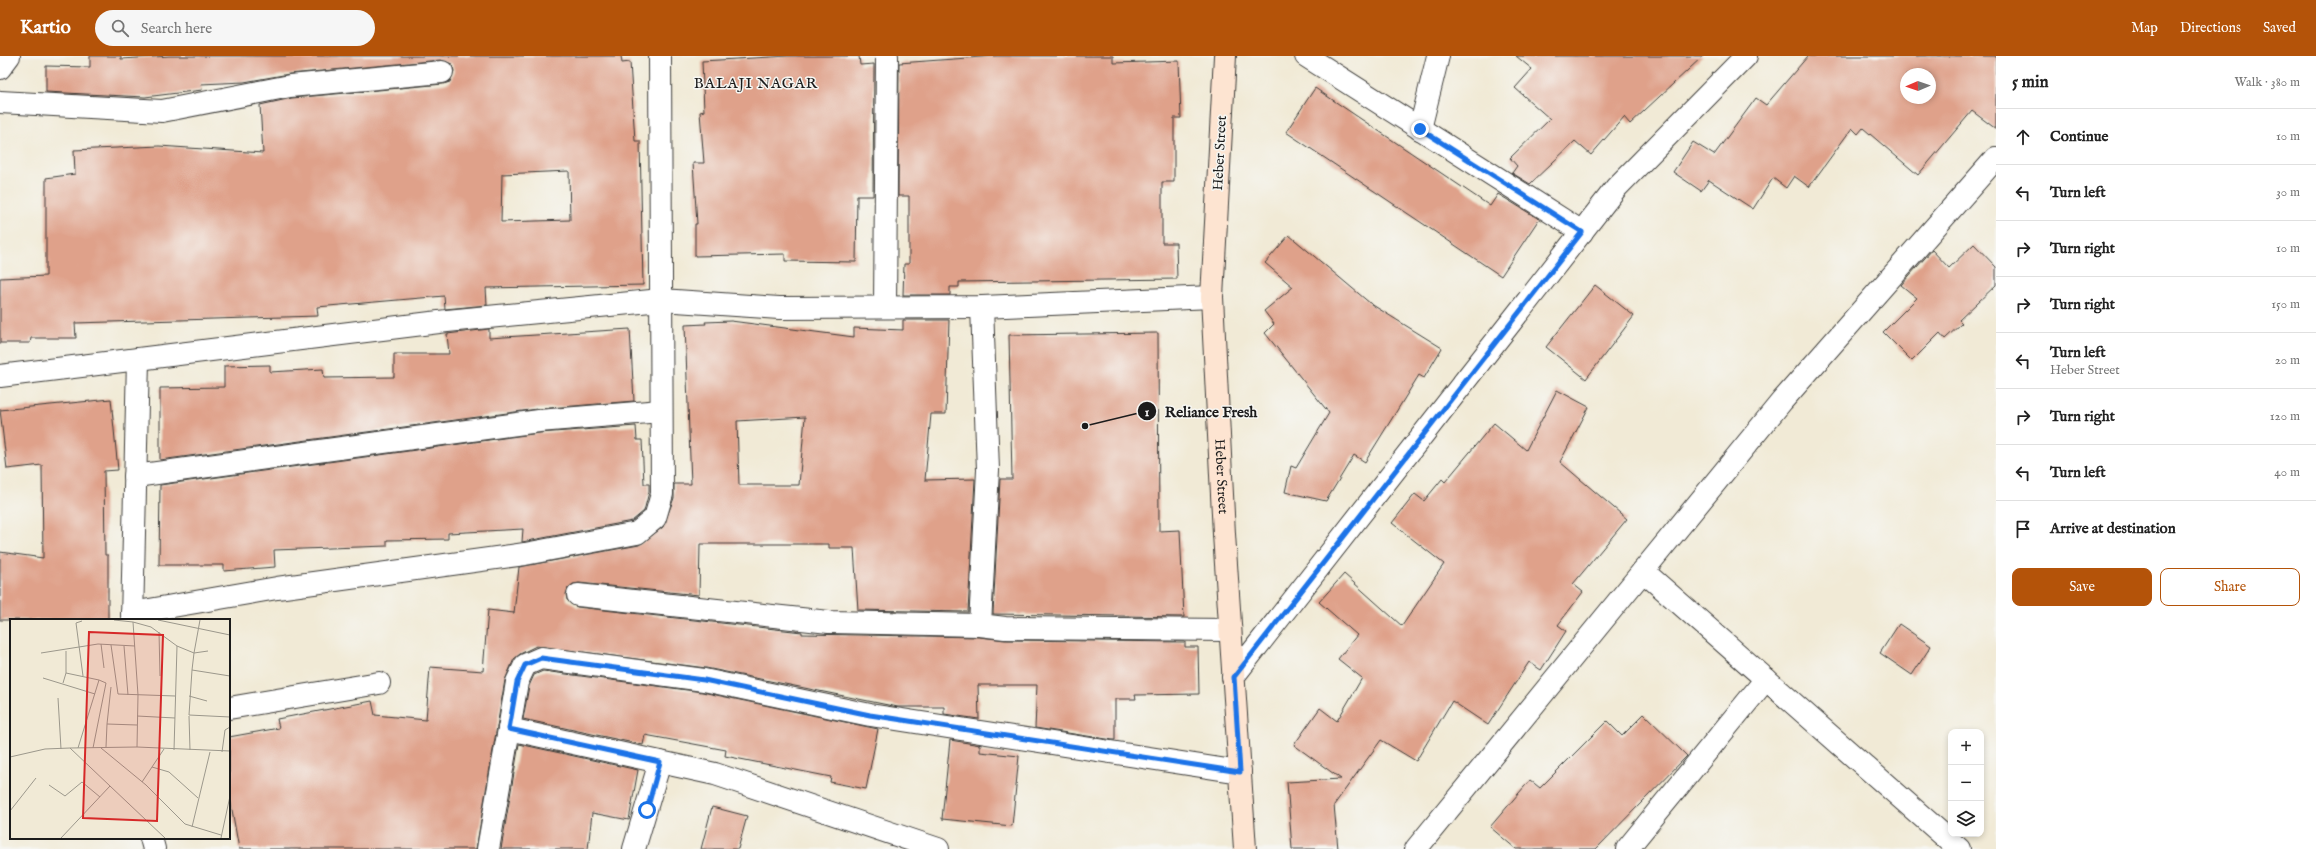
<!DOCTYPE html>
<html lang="en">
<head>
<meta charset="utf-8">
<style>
  :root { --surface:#fff; --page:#f6f6f6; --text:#222; --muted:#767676; --line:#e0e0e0; --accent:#b45309 }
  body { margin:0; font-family:"IM FELL English",serif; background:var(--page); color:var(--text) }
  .controls { position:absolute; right:12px; bottom:12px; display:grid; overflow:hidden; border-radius:8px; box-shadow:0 2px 6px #0003 }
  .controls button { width:36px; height:36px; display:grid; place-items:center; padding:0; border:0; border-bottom:1px solid var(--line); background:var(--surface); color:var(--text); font:20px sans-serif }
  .compass { position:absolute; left:1900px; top:12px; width:36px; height:36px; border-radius:50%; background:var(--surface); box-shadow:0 2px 6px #0003; rotate:268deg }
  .stop { position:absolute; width:12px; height:12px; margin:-9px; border:3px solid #1a73e8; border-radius:50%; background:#fff }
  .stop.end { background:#1a73e8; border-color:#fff; box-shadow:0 1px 4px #0008 }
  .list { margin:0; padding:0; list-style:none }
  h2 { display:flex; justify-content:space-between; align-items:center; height:52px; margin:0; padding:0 16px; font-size:17px }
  h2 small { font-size:13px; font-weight:400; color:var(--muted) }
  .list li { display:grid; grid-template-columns:26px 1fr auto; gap:12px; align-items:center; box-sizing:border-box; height:56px; padding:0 16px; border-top:1px solid var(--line) }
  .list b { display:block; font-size:15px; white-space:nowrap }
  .list p { margin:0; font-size:13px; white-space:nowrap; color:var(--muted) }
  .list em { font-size:13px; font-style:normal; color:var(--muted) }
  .actions { display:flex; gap:8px; padding:12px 16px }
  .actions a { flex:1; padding:9px 0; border:1px solid var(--accent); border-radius:8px; text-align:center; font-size:14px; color:var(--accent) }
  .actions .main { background:var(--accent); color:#fff }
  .icon { flex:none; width:22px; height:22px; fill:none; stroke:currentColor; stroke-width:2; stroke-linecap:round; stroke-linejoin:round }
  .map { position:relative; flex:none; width:1996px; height:793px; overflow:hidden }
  header { display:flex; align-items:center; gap:24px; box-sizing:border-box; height:56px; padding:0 20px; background:var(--accent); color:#fff }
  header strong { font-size:19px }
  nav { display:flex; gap:22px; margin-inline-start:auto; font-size:14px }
  .search { width:280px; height:36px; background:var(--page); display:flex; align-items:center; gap:10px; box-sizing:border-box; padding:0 14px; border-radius:22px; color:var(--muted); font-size:15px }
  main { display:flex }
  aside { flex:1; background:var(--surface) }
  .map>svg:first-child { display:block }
  .building { fill:#dfa18a; fill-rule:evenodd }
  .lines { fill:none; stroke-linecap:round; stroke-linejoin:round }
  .street-casing { stroke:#3c3b38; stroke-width:24 }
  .secondary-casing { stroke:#3c3b38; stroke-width:24 }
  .street { stroke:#fff; stroke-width:22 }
  .secondary { stroke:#fde4d1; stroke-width:22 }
  .route { stroke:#1a73e8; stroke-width:5 }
  .labels { text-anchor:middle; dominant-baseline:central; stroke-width:3; stroke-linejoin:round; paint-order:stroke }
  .street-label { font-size:14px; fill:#1c1c1c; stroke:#f6f6f2 }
  .neighbourhood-label { font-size:15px; letter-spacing:1px; fill:#1c1c1c; stroke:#f6f6f2 }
  .inset-road { fill:none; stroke:#9c988c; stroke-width:1 }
  .view { fill:#d62828; fill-opacity:0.15; stroke:#d62828; stroke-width:2 }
  .inset-edge { fill:none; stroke:#1c1c1c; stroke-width:2 }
  .leader { fill:none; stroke:#1c1c1c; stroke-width:1.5 }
  .callout-dot { fill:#1c1c1c; stroke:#f6f6f2; stroke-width:1.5 }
  .mark-label { font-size:12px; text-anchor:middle; font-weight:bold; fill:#fff }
  .callout-label { font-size:15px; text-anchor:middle; font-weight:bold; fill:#1c1c1c; stroke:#f6f6f2; stroke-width:3; stroke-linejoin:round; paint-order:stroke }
</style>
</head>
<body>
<header>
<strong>Kartio</strong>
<div class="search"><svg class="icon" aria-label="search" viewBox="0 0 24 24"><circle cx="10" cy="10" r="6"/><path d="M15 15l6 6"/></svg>Search here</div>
<nav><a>Map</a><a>Directions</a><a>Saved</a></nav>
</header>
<main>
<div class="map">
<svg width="1996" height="793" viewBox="0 0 1996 793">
  <rect width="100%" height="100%" fill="#f6f6f2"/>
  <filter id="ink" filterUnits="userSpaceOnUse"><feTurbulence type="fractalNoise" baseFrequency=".025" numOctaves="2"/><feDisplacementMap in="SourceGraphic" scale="8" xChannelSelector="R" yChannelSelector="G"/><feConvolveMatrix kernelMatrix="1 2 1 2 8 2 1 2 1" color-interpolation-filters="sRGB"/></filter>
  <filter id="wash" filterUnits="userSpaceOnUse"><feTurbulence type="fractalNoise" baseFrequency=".012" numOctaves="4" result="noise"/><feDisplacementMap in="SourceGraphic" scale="16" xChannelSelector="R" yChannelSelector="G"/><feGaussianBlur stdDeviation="0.9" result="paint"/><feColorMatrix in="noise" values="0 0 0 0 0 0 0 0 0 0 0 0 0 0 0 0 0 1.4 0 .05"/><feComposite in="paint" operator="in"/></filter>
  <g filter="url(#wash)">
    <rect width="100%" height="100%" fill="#f1ead6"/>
    <g id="blocks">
      <!-- building -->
      <g class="building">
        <path d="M90,0h31v3l48,-3h452l1,7 8,-1 5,79h5l3,144 -157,3 1,17 -42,4 -1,-13 -127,11 1,9 -243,7 1,15h-45l-1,5h-30v-65l46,-2v-98l29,-4 -1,-24 85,-4 104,7 -3,-48 32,-7 151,-14 7,-2 4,-11 -2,-7 -11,-4 -152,14 -45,8 -43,2 1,6 -57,7 -99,-5v-26l44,1zM569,115l1,49 -69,2 1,-48z"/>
        <path d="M788,0h71l1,9 14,-1 -1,132h-16l-1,66 -71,-1v-7l-90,2v-32h2l-4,-61h11l-4,-51 4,-1 -2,-50z"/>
        <path d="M995,0h118v7l66,-2 2,57h-7v64h-12v61h14l1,36 -218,3v5h-9v8h-47l1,-31h5v-68h-11l1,-133z"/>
        <path d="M1516,0h187l-73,68 -6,-7 -33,38 -16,-14 -45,43 -18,-11 5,-7 -7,-8 40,-39 -35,-31 17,-19z"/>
        <path d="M1808,0h188v73l-24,-18 -54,64 -55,-47 -5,6 -6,-6 -43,59 -15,-11 -8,12 -13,-10 -20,31 -44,-29 -8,11 -28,-19 20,-30 21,13 42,-57 10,7zM1906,18h24v24h-24z"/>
        <path d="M1315,32l175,118 8,-12 41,25 -38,57 -215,-144z"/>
        <path d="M1289,179l82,69 71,44 -18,30 -5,-3 -54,87 -11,-7 -28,46 -41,-9 6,-26 5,2 33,-55 -64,-80 9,-9 -10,-13 29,-24 -28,-24z"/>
        <path d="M1974,188l22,23v18l-37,35 3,3 -17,16 -5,-6 -28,28 -29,-29 34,-34 -16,-13 31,-35 17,18z"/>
        <path d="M1595,229l39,31 -48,63 -40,-32z"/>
        <path d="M903,264h46l-3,94h-15l-6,66 50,-1 -7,133 -110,-2 -4,-62h-25v-4h-129l-1,51 -120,-12 -6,1 -5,4 -2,6 1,6 10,7 225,25v2l177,3 26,3 180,2v5h13l1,47 -64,1 1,4h-21v41h-2l-78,-12 2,-43h-59l1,34 -35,-5v-7h-46l-192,-39 -170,-22 -16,8 -6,5 -9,21 -29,169h-237l-10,-56v-56l50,-9 -2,-9 95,-18 3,14 51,5 4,-53 53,4 5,-61 26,3 5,-46 120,-22 24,-18 11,-29v-14h17l-6,-159 21,-1 -1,-2 26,-1 123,16v-9l49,2zM805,361l-6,68h-60l-2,-64z"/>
        <path d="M489,273v9l141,-9 4,72 -97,8 -377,51v-72l64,-1v-21l46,-1v7l53,-3 1,9 70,-1v-23h55l-2,-20z"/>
        <path d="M1158,277l1,198 21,-1 4,87 -191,-3 7,-135h12l-3,-144z"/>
        <path d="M1557,334l32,17 -29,55 67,57 -54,65 10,8 -25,33 8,6 -25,39 -12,-8 -41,63 -36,-24 -36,60 -35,-21 -47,65 4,44h-46l-5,-67 54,-3 -47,-34 26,-37 17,13 25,-43 -24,-19 19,-24 -38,-33 25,-28 58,52 42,-62 -52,-41 23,-29 9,7 18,-22 3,3 49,-59 32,27z"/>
        <path d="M111,343l7,71 -14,1 1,84h3v65h-108v-68l43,6 -1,-93 -35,4 -7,-59z"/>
        <path d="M636,370l1,14h5l2,44h5v8l-5,19 -12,10 -110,21 1,-13 -75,4v6l-61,1v6l-113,4 1,17 -51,4v-6h-65l1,-80 380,-52z"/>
        <path d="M1899,568l32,22 -19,29 -32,-22z"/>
        <path d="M543,615l159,21 176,37 -12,60 -36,-7 1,-5 -106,-21 1,-6 -81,-15 -2,10 -120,-26 6,-33 5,-11z"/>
        <path d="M1644,658l43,42 -91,93h-80l-26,-22 40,-47 10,8 67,-67 15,15z"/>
        <path d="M950,684l30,5v7l39,4 -7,70 -70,-7z"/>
        <path d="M519,688l119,26 -9,50 -37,-7 -4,36h-87z"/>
        <path d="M712,751l35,9 -9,33h-37z"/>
      </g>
    </g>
  </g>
  <g filter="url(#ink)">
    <use href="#blocks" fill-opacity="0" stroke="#3c3b38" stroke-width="1"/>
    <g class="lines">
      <defs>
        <g id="street">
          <path d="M1306,0l276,176"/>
          <path d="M0,12l9,-12"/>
          <path d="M0,46l162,9 128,-25 152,-14"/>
          <path d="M1420,73l18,-73"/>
          <path d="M885,251l2,-251"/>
          <path d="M982,251l6,163 -8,155 25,3 225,2"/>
          <path d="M0,320l447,-55 214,-21 118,8 203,-1 230,-10"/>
          <path d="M135,420l404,-55 122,-10"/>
          <path d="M1643,515l139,-170 214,-243"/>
          <path d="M578,539l251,27 151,3"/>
          <path d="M132,557l145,-25 248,-34 112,-21 18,-15 7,-24 -2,-438"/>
          <path d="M132,564l6,-261"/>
          <path d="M1233,621l383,-489 130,-132"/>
          <path d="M229,652l150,-25"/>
          <path d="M509,673l8,-47 8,-17 16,-7 163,22 166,35 370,57"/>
          <path d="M151,782l3,11"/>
          <path d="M488,793l21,-120 206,45 223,75"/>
          <path d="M634,793l26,-87"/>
          <path d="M1416,793l227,-278 316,278"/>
          <path d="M1627,793l139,-170"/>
        </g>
        <g id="secondary">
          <path id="s1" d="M1225,0l-13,241 12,237 21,315"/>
        </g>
      </defs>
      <!-- street casing -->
      <use href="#street" class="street-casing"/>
      <!-- secondary casing -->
      <use href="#secondary" class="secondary-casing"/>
      <!-- street -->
      <use href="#street" class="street"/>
      <!-- secondary -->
      <use href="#secondary" class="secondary"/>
    </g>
  </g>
  <g class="lines" filter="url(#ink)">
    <!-- route -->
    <path class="route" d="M647,754l13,-48 -151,-33 8,-47 8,-17 16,-7 163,22 166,35 370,57 -6,-95 348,-445 -162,-103"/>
  </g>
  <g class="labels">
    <!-- street labels -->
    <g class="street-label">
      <text transform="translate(1220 97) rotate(-87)">Heber Street</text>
      <text stroke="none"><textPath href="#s1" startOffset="421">Heber Street</textPath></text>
    </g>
    <!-- neighbourhood labels -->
    <g class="neighbourhood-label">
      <text x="756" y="27">BALAJI NAGAR</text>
    </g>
  </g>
  <!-- overview -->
  <g transform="translate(10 563)">
    <rect width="220" height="220" fill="#f1ead6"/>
    <path class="inset-road" d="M104,1l19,2 5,73 -1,52M148,1l72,15M190,1l-6,33 14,-2M72,2l-6,2 7,53M123,3l18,5 26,19 17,7 -2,17 38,6M149,13l1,44M91,25l3,24M101,26l7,49 57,2M114,27l4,49M31,34l57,-9 37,2M182,51l-3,45 41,2M56,54l33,7 -21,68M33,59l52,16M53,64l3,-10v-22M179,77l18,5M48,79l3,51M127,97l38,2M179,97l1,34M97,105l4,-37M96,128l1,-23 30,1M83,129l13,-65 -7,-3M91,129l45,37 39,39 36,11M164,131l3,-104M212,133l3,-22 5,-3M0,138l35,-8 25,-1 67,-1 93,4M142,148l17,5 29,26M132,163l22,-33M39,166l16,11 17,-14 18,15M100,167l55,52M0,192l26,-33M182,208l18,-75M51,219l49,-52 -40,-38M211,219l9,-42"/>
    <path class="view" d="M79,13l74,3 -6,186 -74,-3z"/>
    <rect width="220" height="220" class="inset-edge"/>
  </g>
  <!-- callouts -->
  <path class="leader" d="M1085 370L1147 355"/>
  <g class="callout-dot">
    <circle cx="1085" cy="370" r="4"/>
    <circle cx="1147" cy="355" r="10"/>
  </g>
  <g class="mark-label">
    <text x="1147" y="360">1</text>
  </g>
  <g class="callout-label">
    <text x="1211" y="361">Reliance Fresh</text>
  </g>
</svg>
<div class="controls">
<button>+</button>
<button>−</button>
<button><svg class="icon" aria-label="layers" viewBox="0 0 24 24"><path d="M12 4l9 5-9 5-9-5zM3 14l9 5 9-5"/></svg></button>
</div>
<svg class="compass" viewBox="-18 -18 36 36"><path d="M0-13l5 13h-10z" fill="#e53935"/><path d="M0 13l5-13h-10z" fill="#767676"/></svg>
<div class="stop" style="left:647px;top:754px"></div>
<div class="stop end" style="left:1420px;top:73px"></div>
</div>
<aside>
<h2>5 min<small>Walk · 380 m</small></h2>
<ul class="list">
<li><svg class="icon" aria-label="ahead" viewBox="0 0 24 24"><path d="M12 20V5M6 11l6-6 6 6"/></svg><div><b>Continue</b></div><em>10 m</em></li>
<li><svg class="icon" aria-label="left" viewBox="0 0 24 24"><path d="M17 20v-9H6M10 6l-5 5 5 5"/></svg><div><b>Turn left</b></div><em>30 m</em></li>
<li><svg class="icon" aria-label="right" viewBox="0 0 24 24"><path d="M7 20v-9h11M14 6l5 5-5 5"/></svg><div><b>Turn right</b></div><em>10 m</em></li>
<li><svg class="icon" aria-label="right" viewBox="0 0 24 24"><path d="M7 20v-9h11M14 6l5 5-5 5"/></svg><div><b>Turn right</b></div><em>150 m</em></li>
<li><svg class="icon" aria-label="left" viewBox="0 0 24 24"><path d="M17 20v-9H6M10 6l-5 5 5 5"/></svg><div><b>Turn left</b><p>Heber Street</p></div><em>20 m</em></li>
<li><svg class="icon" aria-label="right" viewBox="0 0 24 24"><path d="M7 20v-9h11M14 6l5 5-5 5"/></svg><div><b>Turn right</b></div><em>120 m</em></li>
<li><svg class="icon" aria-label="left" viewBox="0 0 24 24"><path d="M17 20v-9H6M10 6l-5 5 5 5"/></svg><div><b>Turn left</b></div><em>40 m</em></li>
<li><svg class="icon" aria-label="arrive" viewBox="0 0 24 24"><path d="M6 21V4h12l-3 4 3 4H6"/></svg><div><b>Arrive at destination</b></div></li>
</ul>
<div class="actions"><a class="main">Save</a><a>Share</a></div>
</aside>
</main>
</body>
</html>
